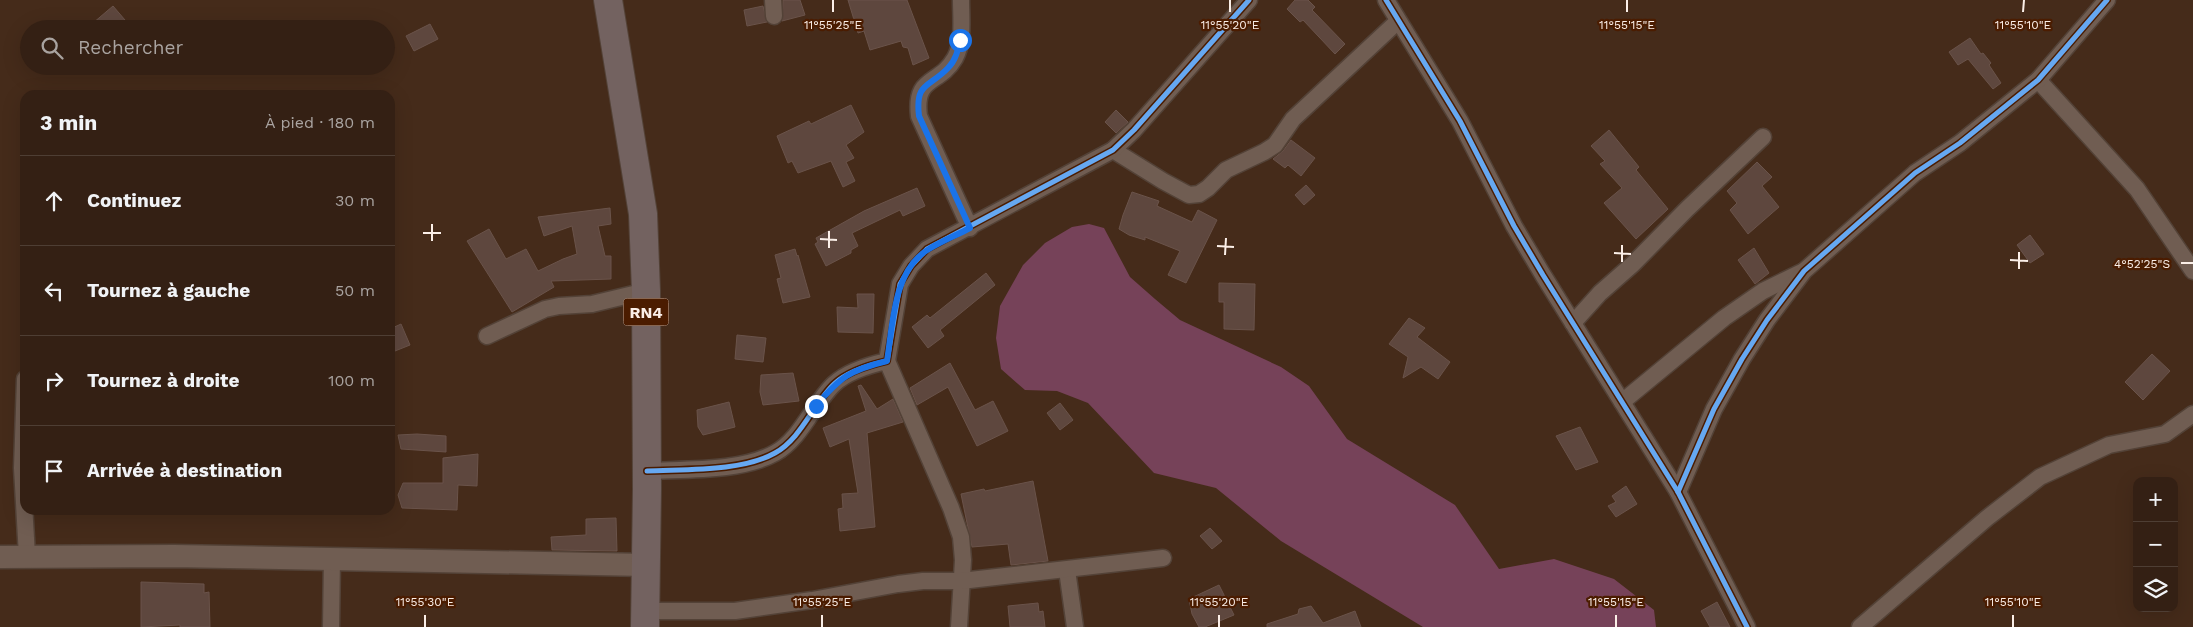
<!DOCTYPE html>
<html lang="fr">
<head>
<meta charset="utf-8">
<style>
  :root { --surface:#342014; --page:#3c281d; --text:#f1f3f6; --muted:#a9a3a0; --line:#4e3e34 }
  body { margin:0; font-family:"Work Sans",sans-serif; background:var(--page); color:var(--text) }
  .controls { position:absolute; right:15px; bottom:15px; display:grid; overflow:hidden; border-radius:10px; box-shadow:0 5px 20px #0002 }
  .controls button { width:45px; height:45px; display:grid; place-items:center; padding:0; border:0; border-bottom:1px solid var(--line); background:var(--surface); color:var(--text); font:25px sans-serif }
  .stop { position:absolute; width:15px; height:15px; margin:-11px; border:4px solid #1a73e8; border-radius:50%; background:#fff }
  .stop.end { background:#1a73e8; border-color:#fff; box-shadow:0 1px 5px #0008 }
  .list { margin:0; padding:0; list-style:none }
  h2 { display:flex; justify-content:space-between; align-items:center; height:65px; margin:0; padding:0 20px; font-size:21px }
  h2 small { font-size:16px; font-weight:400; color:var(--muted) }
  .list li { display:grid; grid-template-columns:32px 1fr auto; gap:15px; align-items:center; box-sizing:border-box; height:90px; padding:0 20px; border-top:1px solid var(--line) }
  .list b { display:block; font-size:19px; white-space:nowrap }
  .list em { font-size:16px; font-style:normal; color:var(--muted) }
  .icon { flex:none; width:28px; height:28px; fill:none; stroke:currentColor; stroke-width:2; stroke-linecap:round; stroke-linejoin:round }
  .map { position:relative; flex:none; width:2193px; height:627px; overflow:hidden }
  .search { position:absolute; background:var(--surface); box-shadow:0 5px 20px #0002; left:20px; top:20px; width:375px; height:55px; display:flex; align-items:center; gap:12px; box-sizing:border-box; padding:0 18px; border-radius:28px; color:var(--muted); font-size:19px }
  .panel { position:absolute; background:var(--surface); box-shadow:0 5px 20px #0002; left:20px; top:90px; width:375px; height:425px; border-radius:15px }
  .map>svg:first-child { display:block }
  .green { fill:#764259 }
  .building { fill:#5e473e; stroke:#6a534a }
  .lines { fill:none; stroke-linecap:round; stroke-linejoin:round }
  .street-casing { stroke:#534237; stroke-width:19 }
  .secondary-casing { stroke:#534237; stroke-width:25 }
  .highway-casing { stroke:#534237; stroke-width:30 }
  .street { stroke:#705d52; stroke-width:16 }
  .secondary { stroke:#705d52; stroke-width:22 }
  .highway { stroke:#736260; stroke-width:28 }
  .cycleway-casing { stroke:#4b1c00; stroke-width:8 }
  .cycleway { stroke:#66a8f1; stroke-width:5 }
  .route { stroke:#1a73e8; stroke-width:6 }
  .ticks { fill:none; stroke:#fbefe8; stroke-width:2 }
  .labels { text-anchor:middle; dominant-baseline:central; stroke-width:4.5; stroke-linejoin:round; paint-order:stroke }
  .shield { fill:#4b1c00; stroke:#c6b0a2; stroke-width:1 }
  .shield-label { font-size:16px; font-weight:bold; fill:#fbefe8 }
  .ticks-label { font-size:12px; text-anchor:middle; fill:#fbefe8; stroke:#4b1c00; stroke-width:4.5; stroke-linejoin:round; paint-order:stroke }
</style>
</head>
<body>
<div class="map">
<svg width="2193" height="627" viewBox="0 0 2193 627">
  <rect width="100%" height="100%" fill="#452b1a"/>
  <!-- green -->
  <path class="green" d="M1089,224l15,4 26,49 25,22 25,21 101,47 28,19 38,53 108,66 44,64 55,-10 60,20 40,31 2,17h-233l-142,-86 -65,-53 -62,-15 -66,-70 -31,-12 -32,-1 -24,-21 -5,-31 4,-32 23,-41 22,-22 27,-16z"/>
  <!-- building -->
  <g class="building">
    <path d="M783,0h17l5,15 -23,6z"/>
    <path d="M848,0h59l22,58 -16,7 -5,-17 -5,-1 -2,-6 -31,9 -6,-19 -6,2z"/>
    <path d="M1295,0h13l7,7 -3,3 33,34 -10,10 -32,-34 -3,2 -13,-13z"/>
    <path d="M113,6l12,14 -10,9h-29z"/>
    <path d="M763,6l4,16 -20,4 -3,-16z"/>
    <path d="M430,24l8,15 -24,12 -8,-15z"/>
    <path d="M1970,38l11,16 2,-1 8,10 -2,2 12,18 -8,6 -25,-30 -10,6 -9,-13z"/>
    <path d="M851,105l13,27 -18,13 8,13 -8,4 9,19 -12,6 -12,-26 -33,12 -6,-12 -4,2 -11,-27 32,-15 2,3z"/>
    <path d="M1116,110l12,12 -12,11 -11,-11z"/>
    <path d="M1609,130l30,37 -3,3 32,39 -32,30 -32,-36 18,-15 -22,-24 5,-3 -14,-15z"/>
    <path d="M1291,140l24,18 -14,18 -13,-11 -3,3 -12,-9 10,-8z"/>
    <path d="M1757,162l15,15 -10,9 17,21 -31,27 -18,-24 7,-7 -10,-12z"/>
    <path d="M1306,185l9,10 -11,10 -9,-10z"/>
    <path d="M917,188l8,18 -22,10 -3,-6 -48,23 6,13 -7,4v3l-25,13 -11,-22 3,-2 -2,-4 48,-27z"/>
    <path d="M1132,192l27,9 -2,5 35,16 6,-12 19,10 -31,63 -18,-8 12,-24 -35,-14v3l-16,-5 -10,-6 4,-14z"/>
    <path d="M610,208l1,16 -13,2 7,30h6v23l-60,2 3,6 -42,25 -45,-71 22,-12 17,30 20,-10 12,22 25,-12 14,-5 -5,-28 -28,10 -6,-19z"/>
    <path d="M2030,235l14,19 -14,9 -13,-18z"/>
    <path d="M1754,248l15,25 -14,11 -17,-24z"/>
    <path d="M795,249l2,7 1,-1 12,42 -27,6 -6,-24 4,-1 -6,-23z"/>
    <path d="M986,273l9,12 -55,45 4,6 -16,12 -16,-21 15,-12 3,3z"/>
    <path d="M1219,283l36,1 -1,46 -30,-1v-27h-5z"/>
    <path d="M857,294h17l-1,39 -35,-1 -1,-25 21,1z"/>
    <path d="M1409,318l16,10 -8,9 33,25 -12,17 -17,-12 -18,11 5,-21 -19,-13z"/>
    <path d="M401,324l9,21 -20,8v-24z"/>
    <path d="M737,335l29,3 -3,24 -28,-3z"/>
    <path d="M2152,354l18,17 -27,29 -18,-18z"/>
    <path d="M950,363l25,47 18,-9 15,30 -31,15 -29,-59 -31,18 -7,-17z"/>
    <path d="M793,373l6,28 -36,4 -3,-13 1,-17z"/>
    <path d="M861,385l16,24 16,-10 10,23 -36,11 8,94 -35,4 -2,-22 5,-1 -1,-14 16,-1 -9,-54 -19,8 -7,-19 43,-17 -8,-25z"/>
    <path d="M729,402l6,25 -32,8 -5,-8 -1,-17z"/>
    <path d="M1060,403l13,17 -13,10 -13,-17z"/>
    <path d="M1580,427l18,35 -22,8 -20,-34z"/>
    <path d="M417,434l29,2v16l-45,-3 -3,-14z"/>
    <path d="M478,454l-1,32 -19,-1 -1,25 -55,-2 -4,-13 5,-12h40v-25z"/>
    <path d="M1033,481l15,80 -37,4 -3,-21 -36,3 -11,-53 23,-5 1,2z"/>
    <path d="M1626,486l11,18 -21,13 -8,-11 8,-4 -4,-6z"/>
    <path d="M616,518l1,33 -65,-1 -1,-13 35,-2v-16z"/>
    <path d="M1210,528l12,13 -10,8 -12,-13z"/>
    <path d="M141,582l63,2v9l5,-1 1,35h-30v-2l-39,2z"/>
    <path d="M1219,585l15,30 -29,12h-6l-7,-13 -3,-15z"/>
    <path d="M1717,602l13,25h-20l-9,-16z"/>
    <path d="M1038,603l1,9 4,-1 2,16h-35l-2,-21z"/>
    <path d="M1311,606l12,17 32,-12 6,16h-94v-3l31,-10 1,-5z"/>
  </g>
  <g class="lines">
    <defs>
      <g id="street">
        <path d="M773,0l1,16"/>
        <path d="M961,0c0,18 3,42 -6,58 -16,28 -41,17 -36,58l51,112"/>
        <path d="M1386,0l74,121 54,105 29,49 135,217 69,135"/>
        <path d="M2038,80l99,109 56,82"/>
        <path d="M1113,150l50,31 26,14 10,-1 9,-6 18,-18 38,-18 11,-7 18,-26 105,-98"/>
        <path d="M1573,323l27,-30 33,-29 54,-55 76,-72"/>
        <path d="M487,336l58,-27 14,-3 33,-2 54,-13"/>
        <path d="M887,361l64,147 10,29 2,23 -4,67"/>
        <path d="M25,379l-3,89 5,88"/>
        <path d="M1622,402l102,-84 39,-27 39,-19"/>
        <path d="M647,471c38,-2 94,1 128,-18 26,-14 38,-49 59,-69 14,-13 35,-19 53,-23l13,-77 11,-18 16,-17 186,-99 21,-20 115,-130"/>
        <path d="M1678,492l36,-83 28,-50 25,-39 37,-49 111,-98 45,-30 78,-63 69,-80"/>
        <path d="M1067,570l8,57"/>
        <path d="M645,611h90l77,-11 86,-16 25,-3h38l202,-23"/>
        <path d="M331,627l1,-69"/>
        <path d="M1860,627l127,-109 53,-41 69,-32 56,-11 28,-20"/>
      </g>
      <path id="secondary" d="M0,557l174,-1 472,9"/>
      <path id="highway" d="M608,0l35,214 3,77 1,198 -2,138"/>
    </defs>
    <!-- street casing -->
    <use href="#street" class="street-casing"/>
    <!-- secondary casing -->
    <use href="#secondary" class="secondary-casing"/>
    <!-- highway casing -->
    <use href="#highway" class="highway-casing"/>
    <!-- street -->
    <use href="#street" class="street"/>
    <!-- secondary -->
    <use href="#secondary" class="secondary"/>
    <!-- highway -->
    <use href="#highway" class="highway"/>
    <defs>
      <g id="cycleway">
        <path d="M1386,0l74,121 54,105 29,49 135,217 69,135"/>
        <path d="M647,471c38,-2 94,1 128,-18 26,-14 38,-49 59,-69 14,-13 35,-19 53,-23l13,-77 11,-18 16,-17 186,-99 21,-20 115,-130"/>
        <path d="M1678,492l36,-83 28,-50 25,-39 37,-49 111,-98 45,-30 78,-63 69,-80"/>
      </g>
    </defs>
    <!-- cycleway casing -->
    <use href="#cycleway" class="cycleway-casing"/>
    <!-- cycleway -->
    <use href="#cycleway" class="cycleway"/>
  </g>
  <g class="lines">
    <!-- route -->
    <path class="route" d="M816,406c24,-29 34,-36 71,-45 6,-37 6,-91 42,-112 13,-8 28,-14 41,-21l-51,-112c-4,-34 10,-28 29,-48 8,-8 10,-18 12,-28"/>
  </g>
  <!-- ticks -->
  <path class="ticks" d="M833,12v-12M1230,12v-12M1627,12v-12M2023,12l1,-12M423,233h18M820,239l17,1M432,241v-17M1217,246l17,1M829,248v-17M1614,253l17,1M1225,255l1,-17M2010,260l18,1M1622,262v-17M2181,263h12M2019,269v-17M425,627v-12M822,627v-12M1219,627v-12M1616,627v-12M2013,627v-12"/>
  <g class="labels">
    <!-- shield labels -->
    <rect class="shield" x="623.5" y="298.5" width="45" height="27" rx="4"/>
    <g class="shield-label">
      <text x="646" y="312">RN4</text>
    </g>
  </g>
  <g class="ticks-label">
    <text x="833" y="29">11°55'25"E</text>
    <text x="1230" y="29">11°55'20"E</text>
    <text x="1627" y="29">11°55'15"E</text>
    <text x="2023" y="29">11°55'10"E</text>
    <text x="2142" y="268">4°52'25"S</text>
    <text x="425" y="606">11°55'30"E</text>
    <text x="822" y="606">11°55'25"E</text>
    <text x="1219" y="606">11°55'20"E</text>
    <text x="1616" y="606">11°55'15"E</text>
    <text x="2013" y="606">11°55'10"E</text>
  </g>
</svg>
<div class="controls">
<button>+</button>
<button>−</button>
<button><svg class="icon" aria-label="layers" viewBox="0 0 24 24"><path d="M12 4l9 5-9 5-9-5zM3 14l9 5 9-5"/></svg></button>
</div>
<div class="stop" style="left:960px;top:40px"></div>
<div class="stop end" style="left:816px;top:406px"></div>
<div class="search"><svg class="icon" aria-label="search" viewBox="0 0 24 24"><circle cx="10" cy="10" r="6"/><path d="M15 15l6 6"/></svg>Rechercher</div>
<section class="panel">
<h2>3 min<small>À pied · 180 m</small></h2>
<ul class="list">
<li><svg class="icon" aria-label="ahead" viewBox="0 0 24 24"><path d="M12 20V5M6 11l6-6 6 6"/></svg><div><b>Continuez</b></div><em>30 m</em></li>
<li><svg class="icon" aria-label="left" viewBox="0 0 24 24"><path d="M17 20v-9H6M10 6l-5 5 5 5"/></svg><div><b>Tournez à gauche</b></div><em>50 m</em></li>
<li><svg class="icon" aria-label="right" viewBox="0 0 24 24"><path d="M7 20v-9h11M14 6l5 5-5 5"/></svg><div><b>Tournez à droite</b></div><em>100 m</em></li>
<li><svg class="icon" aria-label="arrive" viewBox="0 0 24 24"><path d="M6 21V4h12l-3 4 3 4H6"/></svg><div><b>Arrivée à destination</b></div></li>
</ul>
</section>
</div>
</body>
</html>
